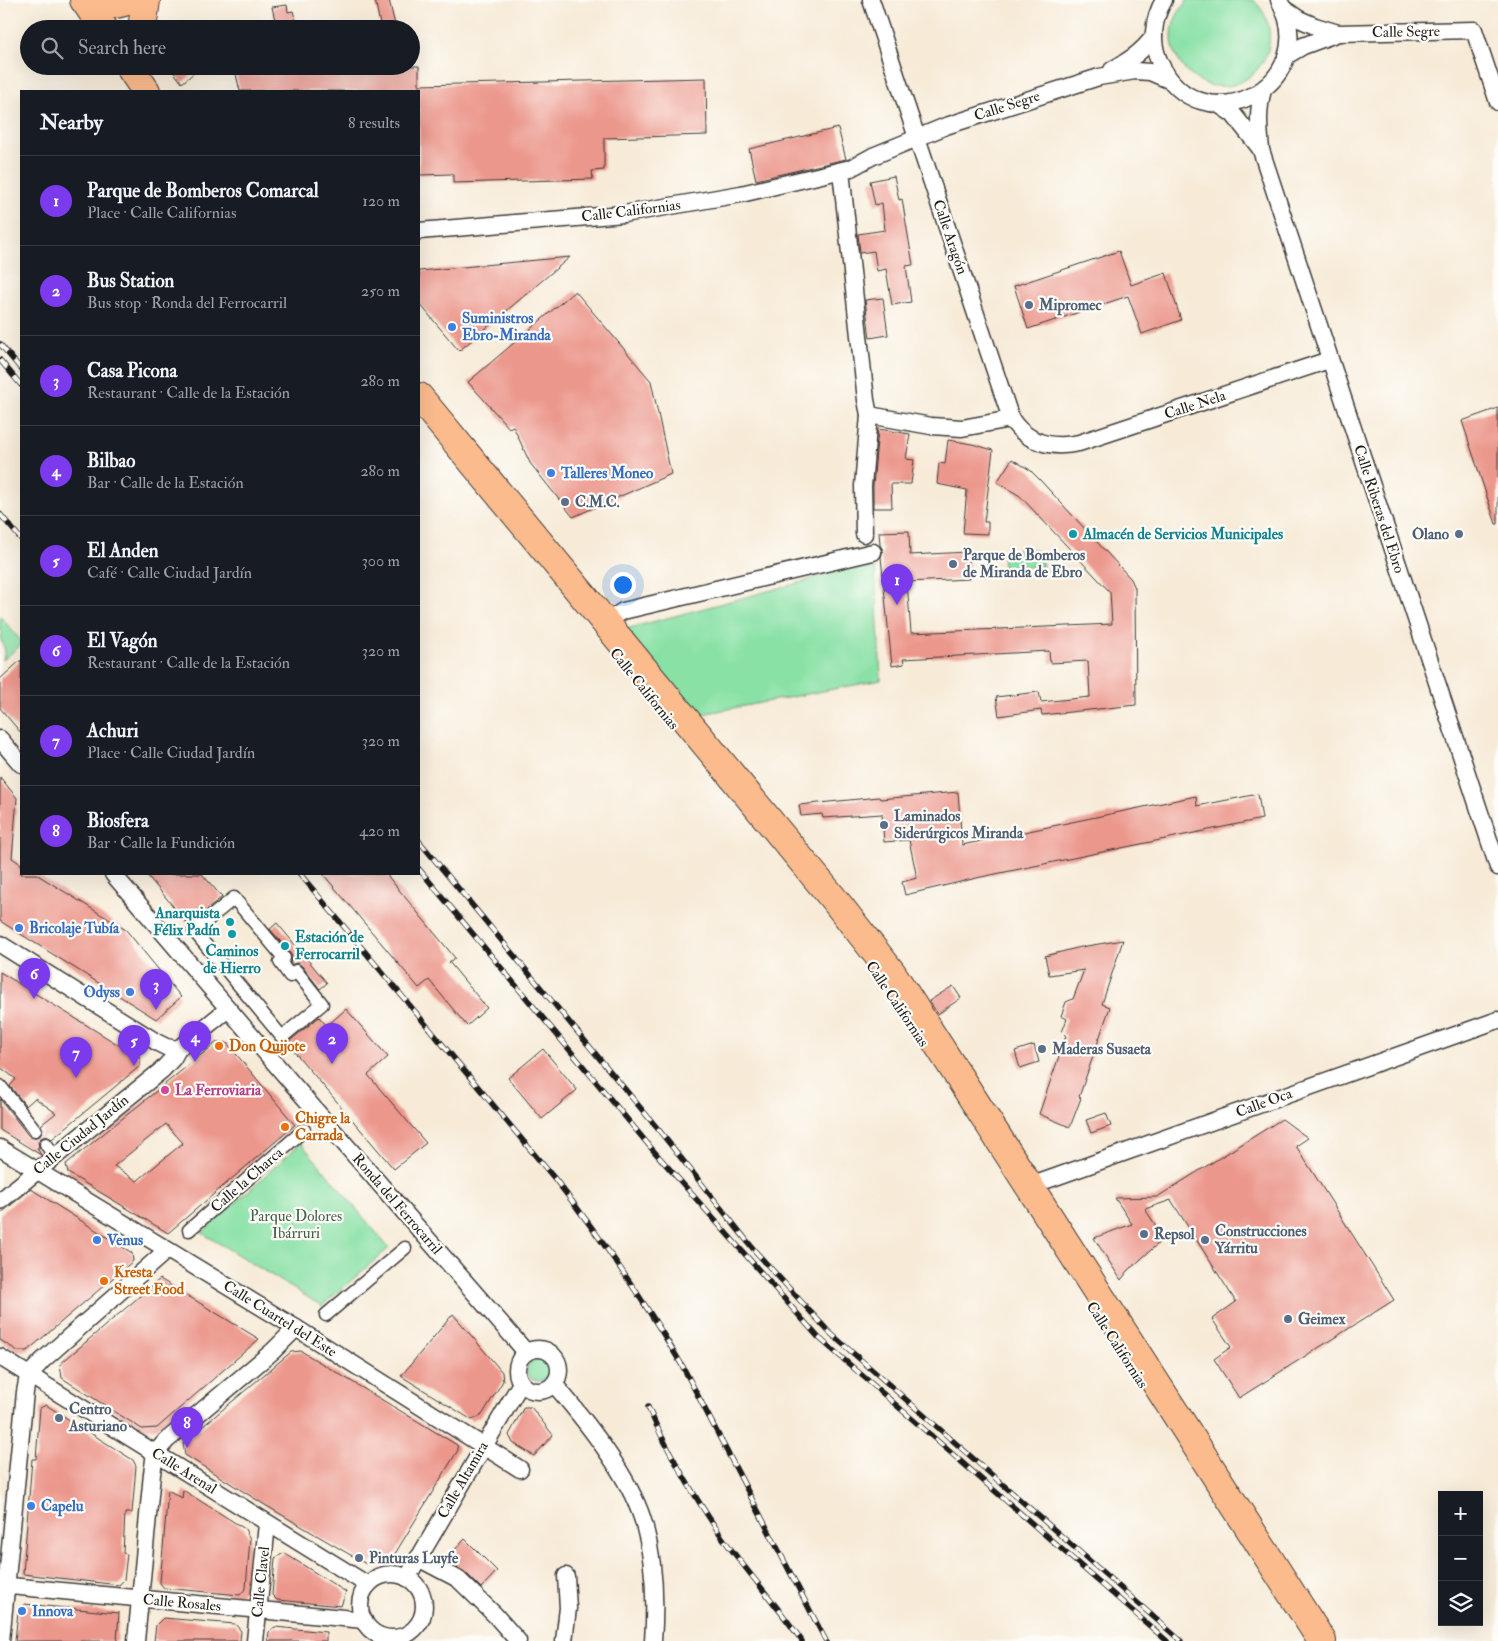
<!DOCTYPE html>
<html lang="en">
<head>
<meta charset="utf-8">
<style>
  :root { --surface:#171b24; --page:#242831; --text:#f1f3f6; --muted:#9ea1a6; --line:#363941; --accent:#7c3aed }
  body { margin:0; font-family:"IM FELL Double Pica",serif; background:var(--page); color:var(--text) }
  .controls { position:absolute; right:15px; bottom:15px; display:grid; overflow:hidden; border-radius:0px; box-shadow:0 5px 20px #0002 }
  .controls button { width:45px; height:45px; display:grid; place-items:center; padding:0; border:0; border-bottom:1px solid var(--line); background:var(--surface); color:var(--text); font:25px sans-serif }
  .you { position:absolute; left:622px; top:584px; width:18px; height:18px; margin:-12px; border:4px solid #fff; border-radius:50%; background:#1a73e8; box-shadow:0 0 0 8px #1a73e833 }
  .badge { display:grid; place-items:center; width:32px; height:32px; border-radius:50%; background:var(--accent); color:#fff; font-size:16px; font-weight:700 }
  .pin { position:absolute; translate:-50% -41px; filter:drop-shadow(0 1px 2px #0008) }
  .pin::after { content:''; position:absolute; top:26px; width:18px; height:15px; background:inherit; clip-path:polygon(0 0,100% 0,50% 100%) }
  .list { margin:0; padding:0; list-style:none }
  h2 { display:flex; justify-content:space-between; align-items:center; height:65px; margin:0; padding:0 20px; font-size:21px }
  h2 small { font-size:16px; font-weight:400; color:var(--muted) }
  .list li { display:grid; grid-template-columns:32px 1fr auto; gap:15px; align-items:center; box-sizing:border-box; height:90px; padding:0 20px; border-top:1px solid var(--line) }
  .list b { display:block; font-size:19px; white-space:nowrap }
  .list p { margin:0; font-size:16px; white-space:nowrap; color:var(--muted) }
  .list em { font-size:16px; font-style:normal; color:var(--muted) }
  .icon { flex:none; width:28px; height:28px; fill:none; stroke:currentColor; stroke-width:2; stroke-linecap:round; stroke-linejoin:round }
  .map { position:relative; flex:none; width:1498px; height:1641px; overflow:hidden }
  .search { position:absolute; background:var(--surface); box-shadow:0 5px 20px #0002; left:20px; top:20px; width:400px; height:55px; display:flex; align-items:center; gap:12px; box-sizing:border-box; padding:0 18px; border-radius:28px; color:var(--muted); font-size:19px }
  .panel { position:absolute; background:var(--surface); box-shadow:0 5px 20px #0002; left:20px; top:90px; width:400px; height:785px; border-radius:0px }
  .map>svg:first-child { display:block }
  .green { fill:#89e1a6; stroke:#527e61 }
  .building { fill:#ec978c; fill-rule:evenodd }
  .lines { fill:none; stroke-linecap:round; stroke-linejoin:round }
  .pedestrian-casing { stroke:#3d3b38; stroke-width:15 }
  .minor-casing { stroke:#3d3b38; stroke-width:19 }
  .trunk-casing { stroke:#3d3b38; stroke-width:30 }
  .pedestrian { stroke:#fff; stroke-width:12 }
  .minor { stroke:#fff; stroke-width:16 }
  .trunk { stroke:#fbbb8d; stroke-width:28 }
  .rail-casing { stroke:#1c1c1c; stroke-width:5.5 }
  .rail { stroke:#fdfcf7; stroke-width:4; stroke-dasharray:11; stroke-linecap:butt }
  .service-dot { fill:#5c6f8a; stroke:#fdfcf7; stroke-width:2 }
  .shop-dot { fill:#3f7fe0; stroke:#fdfcf7; stroke-width:2 }
  .culture-dot { fill:#0f9aa8; stroke:#fdfcf7; stroke-width:2 }
  .food-dot { fill:#e8710a; stroke:#fdfcf7; stroke-width:2 }
  .hotel-dot { fill:#d1479c; stroke:#fdfcf7; stroke-width:2 }
  .labels { text-anchor:middle; dominant-baseline:central; stroke-width:4.5; stroke-linejoin:round; paint-order:stroke }
  .street-label { font-size:15px; fill:#1c1c1c; stroke:#fdfcf7 }
  .service-label { font-size:15px; font-weight:bold; fill:#4e5e75; stroke:#fdfcf7; text-anchor:start }
  .shop-label { font-size:15px; font-weight:bold; fill:#366cbe; stroke:#fdfcf7; text-anchor:start }
  .culture-label { font-size:15px; font-weight:bold; fill:#0d838f; stroke:#fdfcf7; text-anchor:start }
  .food-label { font-size:15px; font-weight:bold; fill:#c56008; stroke:#fdfcf7; text-anchor:start }
  .hotel-label { font-size:15px; font-weight:bold; fill:#b23c85; stroke:#fdfcf7; text-anchor:start }
  .park-label { font-size:15px; fill:#42614c; stroke:#fdfcf7 }
</style>
</head>
<body>
<div class="map">
<svg width="1498" height="1641" viewBox="0 0 1498 1641">
  <rect width="100%" height="100%" fill="#fdfcf7"/>
  <filter id="ink" filterUnits="userSpaceOnUse"><feTurbulence type="fractalNoise" baseFrequency=".02" numOctaves="2"/><feDisplacementMap in="SourceGraphic" scale="10" xChannelSelector="R" yChannelSelector="G"/><feConvolveMatrix kernelMatrix="1 2 1 2 8 2 1 2 1" color-interpolation-filters="sRGB"/></filter>
  <filter id="wash" filterUnits="userSpaceOnUse"><feTurbulence type="fractalNoise" baseFrequency=".0096" numOctaves="4" result="noise"/><feDisplacementMap in="SourceGraphic" scale="20" xChannelSelector="R" yChannelSelector="G"/><feGaussianBlur stdDeviation="1.12" result="paint"/><feColorMatrix in="noise" values="0 0 0 0 0 0 0 0 0 0 0 0 0 0 0 0 0 1.4 0 .05"/><feComposite in="paint" operator="in"/></filter>
  <g filter="url(#wash)">
    <rect width="100%" height="100%" fill="#f7ebd8"/>
    <!-- green -->
    <g class="green">
      <path d="M1188,0h65c14,12 18,28 16,45 -1,10 -7,19 -14,27 -47,45 -114,-24 -67,-72z"/>
      <path d="M1032,549l6,4 5,13 -40,2 -1,-17z"/>
      <path d="M864,563l3,6 8,-1 6,112 -184,35 -71,-86 172,-46z"/>
      <path d="M0,616l21,25v4l-18,15 2,-10 -5,-13 3,-4 -3,-3z"/>
      <path d="M301,1143l88,105 -67,58 -120,-73z"/>
      <circle cx="538" cy="1370" r="11"/>
    </g>
    <g id="blocks">
      <!-- building -->
      <g class="building">
        <path d="M375,0h14l7,29h-15z"/>
        <path d="M287,5l1,7 5,-1 5,18h-21l-5,-22z"/>
        <path d="M169,66h33l-20,17z"/>
        <path d="M234,66h185v19l287,-7 1,57 -103,3v32l-12,1 1,8 -140,4v-9l-34,1v-84h-179z"/>
        <path d="M838,128l8,31 -90,21 -7,-31z"/>
        <path d="M894,176l5,24 3,-1 11,66 -7,1 5,36 -19,3 -6,-36 -9,2 -3,-20 -14,2 -2,-19 27,-4 -3,-27 -7,2 -5,-24z"/>
        <path d="M1119,251l12,34 35,-12 15,47 -39,14 -14,-38 -100,33 -14,-43z"/>
        <path d="M570,257l-111,94 -40,-48v-32z"/>
        <path d="M575,291l76,90 20,93 -98,43 -43,-54 -17,-37 -4,2 -41,-46z"/>
        <path d="M883,298l5,37 -18,3 -5,-38z"/>
        <path d="M1498,408v116h-2l-34,-103z"/>
        <path d="M878,429l32,5 -4,25 8,1 -3,24h-20l1,24h-19v-22z"/>
        <path d="M948,440l24,4 21,6 -9,72h4v12l-25,-1 4,-43 -30,-6 2,-21 6,1z"/>
        <path d="M1012,459l18,11 10,10 91,99 4,9 1,117 -94,10 -1,-5 -42,6 -3,-19 43,-5 2,10 49,-5 -2,-36 -38,2 -1,-12 -146,8 1,5 -12,2 -11,-109 2,-7 -3,-5 -1,-13 30,-1 1,24 58,-3 1,27 -62,3 4,51 201,-9 -2,-32 -90,-96 -23,-14z"/>
        <path d="M21,660v73l-21,-25v-29z"/>
        <path d="M0,777l17,21 -5,60 9,6v10h15l90,56 55,67 -25,22 -156,-98z"/>
        <path d="M958,792l4,53 234,-49 1,10 61,-12 4,25 -281,58 -76,18 -3,-13 15,-4 -8,-38 -25,2 -2,-28 -59,4 -1,-4 -21,2 -2,-11 80,-8 1,2z"/>
        <path d="M146,874h56l20,23 -33,28z"/>
        <path d="M323,874h63l69,84 -6,4 38,46 -20,18 -38,-46 -10,8z"/>
        <path d="M277,923l50,60 -7,6 -18,-23 -4,-3 -6,1 -2,-1 2,-6 -2,-4 -20,-24z"/>
        <path d="M1123,940l-21,64 8,3 -31,90 2,1 -11,29 -31,-13 27,-78 -4,-4 5,-13 -6,-3 5,-14 7,-3 11,-29 -35,5 -4,-19 36,-9z"/>
        <path d="M0,972l140,86v8l-88,73 -6,-3 -5,2 -3,3 1,7h-2l4,7 -41,-25v-31l28,36 4,3 8,-2 3,-7 -2,-4 15,-12 -21,-15 -9,8 -16,-20 6,-7 -16,-12z"/>
        <path d="M953,986l8,12 -23,16 -9,-13z"/>
        <path d="M346,1009l42,48 -20,18 58,68 -32,26 -107,-126 32,-26 8,9z"/>
        <path d="M217,1042l10,1 68,82 -127,108 -100,-60 -2,-9zM166,1124l17,19 -46,38 -23,-15z"/>
        <path d="M1034,1045l5,17 -19,6 -5,-17z"/>
        <path d="M543,1049l34,41 -35,29 -34,-41z"/>
        <path d="M1106,1113l5,13 -20,7 -5,-13z"/>
        <path d="M1282,1119l26,19 -12,8 98,154 -155,98 -25,-39 17,-12 -19,-28 24,-17 -65,-102 -26,9 19,29 -36,33 -7,9 -27,-42 38,-14 -17,-26 42,-1z"/>
        <path d="M31,1189l101,64 1,8 -106,90h-9l-18,-11v-126z"/>
        <path d="M160,1279l99,60 -102,89 -15,1 -80,-51 -2,-14z"/>
        <path d="M453,1314l49,58 1,9 -21,34 -10,5 -71,-44z"/>
        <path d="M301,1351l156,94 1,5 -65,107 -14,2 -13,5 -101,-59 -80,-50 -2,-12 108,-91z"/>
        <path d="M46,1405l87,55 3,6 -4,47h-7l-2,40 4,1 -3,26 -5,5 -96,-11 9,-115h4l4,-51z"/>
        <path d="M524,1407h7l22,28 -19,21 -21,-13 -4,-8z"/>
        <path d="M168,1490l14,8 1,-8 62,39 5,10 -4,49 -6,7 -76,-7 -4,-5z"/>
        <path d="M465,1539l32,32 -16,17 -16,-16 -20,-12z"/>
        <path d="M284,1553l62,39 -5,14 -64,-6 -5,-5 3,-37z"/>
        <path d="M24,1604l95,9 -2,28h-102l3,-29z"/>
        <path d="M163,1618l72,6 6,7 -1,10h-86l2,-16z"/>
        <path d="M275,1627l51,5v9h-58l1,-9z"/>
      </g>
    </g>
  </g>
  <g filter="url(#ink)">
    <use href="#blocks" fill-opacity="0" stroke="#3d3b38" stroke-width="1"/>
    <g class="lines">
      <defs>
        <g id="pedestrian">
          <path d="M234,898l50,60 -4,4 10,14 6,-5 26,33 -40,33 -88,-106z"/>
          <path d="M0,1086l35,44"/>
          <path d="M46,1144l9,13"/>
          <path d="M189,1230l115,-100"/>
          <path d="M326,1315l79,-67"/>
        </g>
        <g id="minor">
          <path d="M871,0l140,419c16,24 41,30 68,24l250,-83"/>
          <path d="M1164,0c-11,19 -14,42 -4,63 40,86 166,22 119,-63"/>
          <path d="M1283,8l16,11 16,7 23,7 136,-3 24,72"/>
          <path d="M1286,56l17,-10 35,-13"/>
          <path d="M1112,70c19,-11 29,-17 42,-34"/>
          <path d="M1263,90c-6,21 -4,39 -2,60l237,717"/>
          <path d="M1218,104l15,10 27,34"/>
          <path d="M841,171l25,229 3,15 -6,71 1,48"/>
          <path d="M419,231l205,-17 117,-20 110,-26 22,-12 73,-30 153,-49 36,-6 15,1 21,9"/>
          <path d="M869,415l62,11 31,2 49,-9"/>
          <path d="M606,622l17,-11 250,-59"/>
          <path d="M0,739l21,25"/>
          <path d="M113,874l177,207 236,271"/>
          <path d="M0,944l158,99 8,4 12,2"/>
          <path d="M0,1148l296,180 224,141"/>
          <path d="M1030,1186l468,-166"/>
          <path d="M0,1201l162,-131 11,-12 5,-9 50,-40"/>
          <circle cx="538" cy="1370" r="21"/>
          <path d="M0,1357l368,228"/>
          <path d="M554,1384c32,37 77,93 90,140 11,39 12,77 9,117"/>
          <path d="M418,1558l40,21 37,36 23,26"/>
          <circle cx="392" cy="1606" r="32"/>
          <path d="M407,1578l114,-195"/>
          <path d="M0,1585l364,35"/>
          <path d="M1,1641l24,-249 3,-16 15,-16 124,-110"/>
          <path d="M136,1641l16,-167 3,-21 12,-13 106,-89 23,-23"/>
          <path d="M255,1641l12,-117"/>
          <path d="M564,1641l4,-33 -2,-32"/>
        </g>
        <g id="trunk">
          <path d="M84,0c16,6 31,6 46,0"/>
          <path d="M85,1l19,28"/>
          <path d="M142,29l4,-29"/>
          <path d="M129,66l17,25"/>
          <path d="M419,397l418,506 55,70 430,668"/>
        </g>
      </defs>
      <!-- pedestrian casing -->
      <use href="#pedestrian" class="pedestrian-casing"/>
      <!-- minor casing -->
      <use href="#minor" class="minor-casing"/>
      <!-- trunk casing -->
      <use href="#trunk" class="trunk-casing"/>
      <!-- pedestrian -->
      <use href="#pedestrian" class="pedestrian"/>
      <!-- minor -->
      <use href="#minor" class="minor"/>
      <!-- trunk -->
      <use href="#trunk" class="trunk"/>
      <defs>
        <g id="rail">
          <path d="M0,344l21,25"/>
          <path d="M0,360l21,25"/>
          <path d="M0,514l21,25"/>
          <path d="M419,841l239,288 97,122 74,81 352,309"/>
          <path d="M419,869l233,280 166,188 349,304"/>
          <path d="M300,874l255,305c47,60 90,123 128,188l143,274"/>
          <path d="M648,1407c20,46 46,89 74,130 26,36 55,68 80,104"/>
        </g>
      </defs>
      <!-- rail casing -->
      <use href="#rail" class="rail-casing"/>
      <!-- rail -->
      <use href="#rail" class="rail"/>
    </g>
  </g>
  <!-- markers -->
  <g class="service-dot">
    <circle cx="1029" cy="305" r="5"/>
    <circle cx="565" cy="502" r="5"/>
    <circle cx="1459" cy="534" r="5"/>
    <circle cx="953" cy="564" r="5"/>
    <circle cx="884" cy="825" r="5"/>
    <circle cx="1042" cy="1049" r="5"/>
    <circle cx="1144" cy="1234" r="5"/>
    <circle cx="1205" cy="1240" r="5"/>
    <circle cx="1288" cy="1319" r="5"/>
    <circle cx="59" cy="1418" r="5"/>
    <circle cx="359" cy="1558" r="5"/>
  </g>
  <g class="shop-dot">
    <circle cx="452" cy="327" r="5"/>
    <circle cx="551" cy="473" r="5"/>
    <circle cx="19" cy="928" r="5"/>
    <circle cx="130" cy="992" r="5"/>
    <circle cx="97" cy="1240" r="5"/>
    <circle cx="31" cy="1506" r="5"/>
    <circle cx="22" cy="1611" r="5"/>
  </g>
  <g class="culture-dot">
    <circle cx="1073" cy="534" r="5"/>
    <circle cx="230" cy="922" r="5"/>
    <circle cx="232" cy="934" r="5"/>
    <circle cx="285" cy="946" r="5"/>
  </g>
  <g class="food-dot">
    <circle cx="219" cy="1046" r="5"/>
    <circle cx="285" cy="1127" r="5"/>
    <circle cx="104" cy="1281" r="5"/>
  </g>
  <circle class="hotel-dot" cx="165" cy="1090" r="5"/>
  <g class="labels">
    <!-- street labels -->
    <g class="street-label">
      <text transform="translate(1406 32) rotate(-1)">Calle Segre</text>
      <text transform="translate(1007 106) rotate(-18)">Calle Segre</text>
      <text transform="translate(631 211) rotate(-7)">Calle Californias</text>
      <text transform="translate(950 237) rotate(71)">Calle Aragón</text>
      <text transform="translate(1195 405) rotate(-18)">Calle Nela</text>
      <text transform="translate(1379 509) rotate(72)">Calle Riberas del Ebro</text>
      <text transform="translate(644 689) rotate(51)">Calle Californias</text>
      <text transform="translate(897 1004) rotate(56)">Calle Californias</text>
      <text transform="translate(1264 1103) rotate(-20)">Calle Oca</text>
      <text transform="translate(81 1135) rotate(-39)">Calle Ciudad Jardín</text>
      <text transform="translate(247 1180) rotate(-41)">Calle la Charca</text>
      <text transform="translate(397 1204) rotate(49)">Ronda del Ferrocarril</text>
      <text transform="translate(280 1319) rotate(32)">Calle Cuartel del Este</text>
      <text transform="translate(1117 1345) rotate(57)">Calle Californias</text>
      <text transform="translate(184 1471) rotate(32)">Calle Arenal</text>
      <text transform="translate(463 1480) rotate(-60)">Calle Altamira</text>
      <text transform="translate(261 1582) rotate(-84)">Calle Clavel</text>
      <text transform="translate(182 1603) rotate(5)">Calle Rosales</text>
    </g>
    <!-- service labels -->
    <g class="service-label">
      <text x="1039" y="305">Mipromec</text>
      <text x="575" y="502">C.M.C.</text>
      <text x="1449" y="534" text-anchor="end">Olano</text>
      <text x="963" y="555">Parque de Bomberos<tspan x="963" dy="17">de Miranda de Ebro</tspan></text>
      <text x="894" y="816">Laminados<tspan x="894" dy="17">Siderúrgicos Miranda</tspan></text>
      <text x="1052" y="1049">Maderas Susaeta</text>
      <text x="1215" y="1231">Construcciones<tspan x="1215" dy="17">Yárritu</tspan></text>
      <text x="1154" y="1234">Repsol</text>
      <text x="1298" y="1319">Geimex</text>
      <text x="69" y="1409">Centro<tspan x="69" dy="17">Asturiano</tspan></text>
      <text x="369" y="1558">Pinturas Luyfe</text>
    </g>
    <!-- shop labels -->
    <g class="shop-label">
      <text x="462" y="318">Suministros<tspan x="462" dy="17">Ebro-Miranda</tspan></text>
      <text x="561" y="473">Talleres Moneo</text>
      <text x="29" y="928">Bricolaje Tubía</text>
      <text x="120" y="992" text-anchor="end">Odyss</text>
      <text x="107" y="1240">Venus</text>
      <text x="41" y="1506">Capelu</text>
      <text x="32" y="1611">Innova</text>
    </g>
    <!-- culture labels -->
    <g class="culture-label">
      <text x="1083" y="534">Almacén de Servicios Municipales</text>
      <text x="220" y="913" text-anchor="end">Anarquista<tspan x="220" dy="17">Félix Padín</tspan></text>
      <text x="295" y="937">Estación de<tspan x="295" dy="17">Ferrocarril</tspan></text>
      <text x="232" y="951" text-anchor="middle">Caminos<tspan x="232" dy="17">de Hierro</tspan></text>
    </g>
    <!-- food labels -->
    <g class="food-label">
      <text x="229" y="1046">Don Quijote</text>
      <text x="295" y="1118">Chigre la<tspan x="295" dy="17">Carrada</tspan></text>
      <text x="114" y="1272">Kresta<tspan x="114" dy="17">Street Food</tspan></text>
    </g>
    <!-- hotel labels -->
    <g class="hotel-label">
      <text x="175" y="1090">La Ferroviaria</text>
    </g>
    <!-- park labels -->
    <g class="park-label">
      <text x="296" y="1216">Parque Dolores<tspan x="296" dy="17">Ibárruri</tspan></text>
    </g>
  </g>
</svg>
<div class="controls">
<button>+</button>
<button>−</button>
<button><svg class="icon" aria-label="layers" viewBox="0 0 24 24"><path d="M12 4l9 5-9 5-9-5zM3 14l9 5 9-5"/></svg></button>
</div>
<div class="you"></div>
<div class="pin badge" style="left:897px;top:605px">1</div>
<div class="pin badge" style="left:332px;top:1064px">2</div>
<div class="pin badge" style="left:156px;top:1010px">3</div>
<div class="pin badge" style="left:195px;top:1062px">4</div>
<div class="pin badge" style="left:134px;top:1066px">5</div>
<div class="pin badge" style="left:34px;top:999px">6</div>
<div class="pin badge" style="left:76px;top:1078px">7</div>
<div class="pin badge" style="left:187px;top:1448px">8</div>
<div class="search"><svg class="icon" aria-label="search" viewBox="0 0 24 24"><circle cx="10" cy="10" r="6"/><path d="M15 15l6 6"/></svg>Search here</div>
<section class="panel">
<h2>Nearby<small>8 results</small></h2>
<ul class="list">
<li><span class="badge">1</span><div><b>Parque de Bomberos Comarcal</b><p>Place · Calle Californias</p></div><em>120 m</em></li>
<li><span class="badge">2</span><div><b>Bus Station</b><p>Bus stop · Ronda del Ferrocarril</p></div><em>250 m</em></li>
<li><span class="badge">3</span><div><b>Casa Picona</b><p>Restaurant · Calle de la Estación</p></div><em>280 m</em></li>
<li><span class="badge">4</span><div><b>Bilbao</b><p>Bar · Calle de la Estación</p></div><em>280 m</em></li>
<li><span class="badge">5</span><div><b>El Anden</b><p>Café · Calle Ciudad Jardín</p></div><em>300 m</em></li>
<li><span class="badge">6</span><div><b>El Vagón</b><p>Restaurant · Calle de la Estación</p></div><em>320 m</em></li>
<li><span class="badge">7</span><div><b>Achuri</b><p>Place · Calle Ciudad Jardín</p></div><em>320 m</em></li>
<li><span class="badge">8</span><div><b>Biosfera</b><p>Bar · Calle la Fundición</p></div><em>420 m</em></li>
</ul>
</section>
</div>
</body>
</html>
